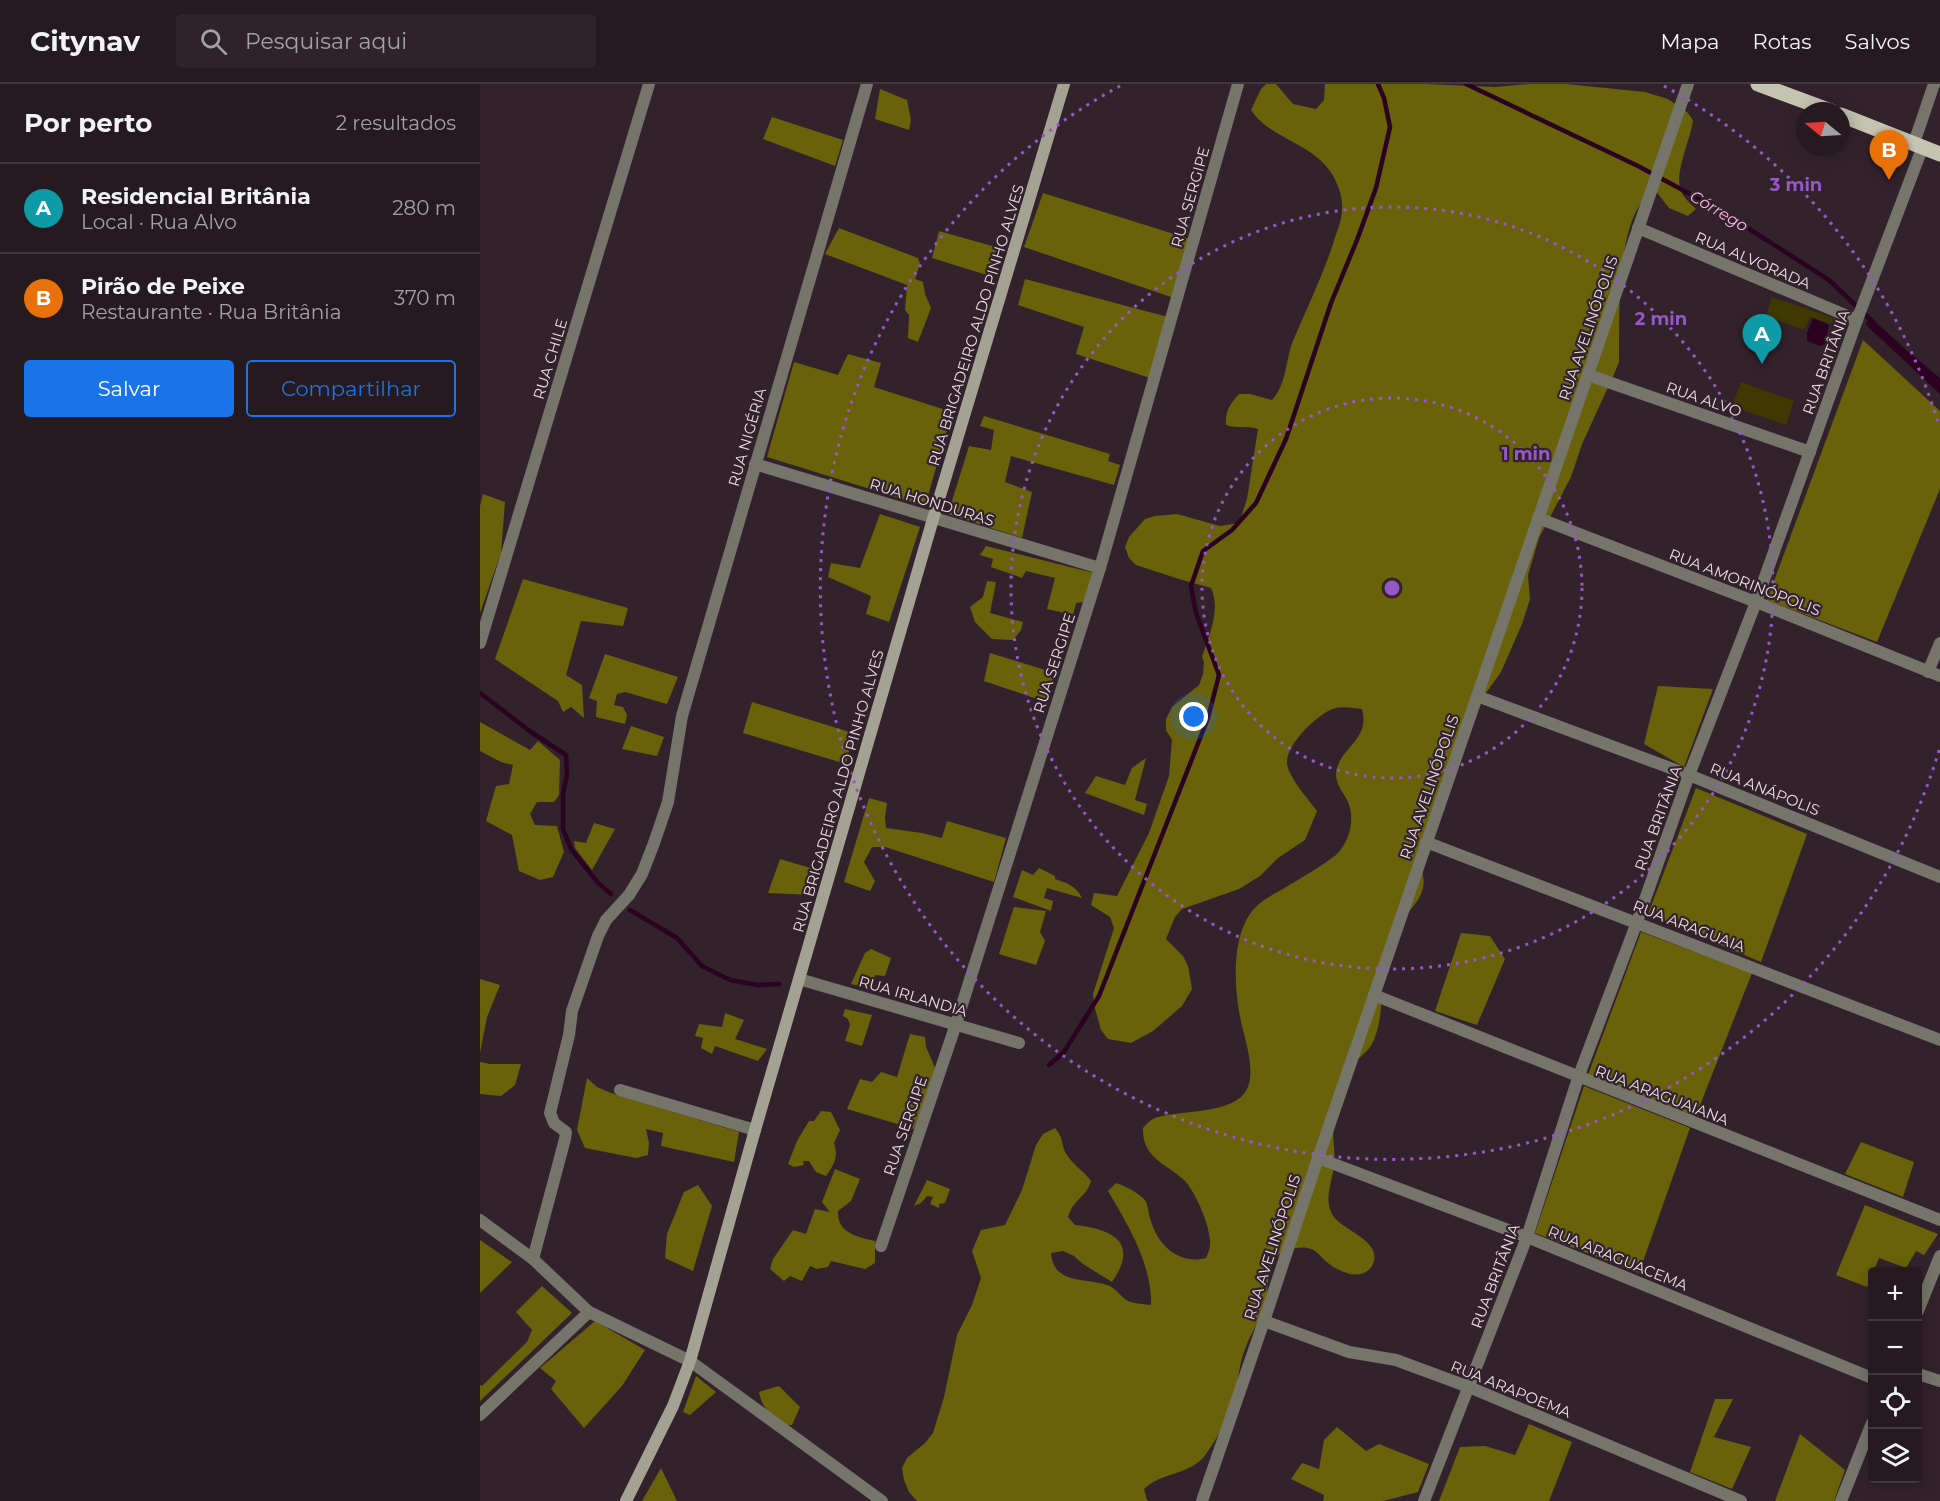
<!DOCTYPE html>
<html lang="pt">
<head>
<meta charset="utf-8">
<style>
  :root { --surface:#261a21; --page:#2e232a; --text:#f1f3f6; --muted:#a4a1a5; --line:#42383f; --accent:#1a73e8 }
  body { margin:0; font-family:Montserrat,sans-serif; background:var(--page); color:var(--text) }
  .controls { position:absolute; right:18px; bottom:18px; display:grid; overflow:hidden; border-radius:6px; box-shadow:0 3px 15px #0003 }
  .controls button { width:54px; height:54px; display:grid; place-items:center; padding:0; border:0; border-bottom:2px solid var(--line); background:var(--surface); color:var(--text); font:30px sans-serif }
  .compass { position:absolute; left:1316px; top:18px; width:54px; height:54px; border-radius:50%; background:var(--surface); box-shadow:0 3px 15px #0003; rotate:288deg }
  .you { position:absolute; left:714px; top:633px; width:21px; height:21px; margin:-15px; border:4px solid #fff; border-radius:50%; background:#1a73e8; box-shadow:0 0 0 9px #1a73e833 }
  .badge { display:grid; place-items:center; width:39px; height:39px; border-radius:50%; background:var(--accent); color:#fff; font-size:20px; font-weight:700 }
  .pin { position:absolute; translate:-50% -50px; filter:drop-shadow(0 2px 3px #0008) }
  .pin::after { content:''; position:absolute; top:32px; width:21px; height:18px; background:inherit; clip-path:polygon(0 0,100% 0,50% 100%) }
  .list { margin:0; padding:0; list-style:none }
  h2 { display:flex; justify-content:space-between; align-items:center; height:78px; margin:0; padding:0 24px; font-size:26px }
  h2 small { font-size:20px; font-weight:400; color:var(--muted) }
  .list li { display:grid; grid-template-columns:39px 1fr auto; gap:18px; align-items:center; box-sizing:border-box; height:90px; padding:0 24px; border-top:2px solid var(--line) }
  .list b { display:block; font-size:22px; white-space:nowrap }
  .list p { margin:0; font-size:20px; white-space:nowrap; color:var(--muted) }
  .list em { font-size:20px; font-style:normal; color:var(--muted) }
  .actions { display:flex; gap:12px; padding:18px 24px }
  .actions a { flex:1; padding:14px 0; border:2px solid var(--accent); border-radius:6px; text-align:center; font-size:21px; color:var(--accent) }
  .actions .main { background:var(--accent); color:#fff }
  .icon { flex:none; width:33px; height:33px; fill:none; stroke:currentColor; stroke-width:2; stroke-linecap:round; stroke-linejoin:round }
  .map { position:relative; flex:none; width:1460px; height:1417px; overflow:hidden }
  header { display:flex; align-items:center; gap:36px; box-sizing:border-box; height:84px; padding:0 30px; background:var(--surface); border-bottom:2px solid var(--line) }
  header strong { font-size:28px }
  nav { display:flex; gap:33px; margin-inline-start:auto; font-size:21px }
  .search { width:420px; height:54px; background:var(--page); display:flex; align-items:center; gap:15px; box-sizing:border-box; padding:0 21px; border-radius:6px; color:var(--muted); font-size:22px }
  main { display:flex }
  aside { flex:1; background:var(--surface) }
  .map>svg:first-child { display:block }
  .green { fill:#3e3901 }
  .forest { fill:#69620a }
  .water { fill:#2b0220 }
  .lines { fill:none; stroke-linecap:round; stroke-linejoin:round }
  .stream { stroke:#2b0220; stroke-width:4.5 }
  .street { stroke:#76756c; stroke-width:12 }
  .secondary { stroke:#a3a293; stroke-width:12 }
  .primary { stroke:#c5c4b1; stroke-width:15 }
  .ring { fill:none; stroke:#9658c8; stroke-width:3; stroke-dasharray:3 6 }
  .labels { text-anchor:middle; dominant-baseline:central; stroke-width:4.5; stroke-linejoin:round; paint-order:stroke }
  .street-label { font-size:15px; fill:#e9dde4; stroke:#32222c }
  .water-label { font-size:16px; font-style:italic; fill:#fcb3e2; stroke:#32222c }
  .centre { fill:#9658c8; stroke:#32222c; stroke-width:3 }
  .ring-label { font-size:18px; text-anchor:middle; font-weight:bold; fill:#9658c8; stroke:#32222c; stroke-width:4.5; stroke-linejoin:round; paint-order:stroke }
</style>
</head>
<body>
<header>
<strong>Citynav</strong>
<div class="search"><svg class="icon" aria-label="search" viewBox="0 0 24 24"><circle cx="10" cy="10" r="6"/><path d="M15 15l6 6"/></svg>Pesquisar aqui</div>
<nav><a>Mapa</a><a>Rotas</a><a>Salvos</a></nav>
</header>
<main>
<aside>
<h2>Por perto<small>2 resultados</small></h2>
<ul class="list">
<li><span class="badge" style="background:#0f9aa8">A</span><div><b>Residencial Britânia</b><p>Local · Rua Alvo</p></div><em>280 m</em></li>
<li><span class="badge" style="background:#e8710a">B</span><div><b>Pirão de Peixe</b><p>Restaurante · Rua Britânia</p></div><em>370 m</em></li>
</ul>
<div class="actions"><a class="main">Salvar</a><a>Compartilhar</a></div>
</aside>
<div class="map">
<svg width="1460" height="1417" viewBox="0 0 1460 1417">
  <rect width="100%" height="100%" fill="#32222c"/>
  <!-- green -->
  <g class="green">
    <path d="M1292,213l62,21 -3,6 -21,-7 -6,13 -38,-14z"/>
    <path d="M1261,298l53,19 -8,24 -54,-19z"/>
  </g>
  <!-- forest -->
  <g class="forest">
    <path d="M786,0h10l17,20 23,5 8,-9 1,-16h101l69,3 34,-3h37l79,8 23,7 19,13 6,8c-2,20 -22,58 -10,75 3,5 9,10 13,14l-8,7 -19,-8 -14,-18c-41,23 -35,129 -36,172l-4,10 -33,72 -11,33 -32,61 -11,37 2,24 -8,25 -21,48 -27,38 -54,156c13,30 -12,40 -23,64 -6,11 -12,30 -14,43 -2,24 0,43 -9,67 -5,12 -16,17 -23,27 -6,10 -11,36 -15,48 -6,18 0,31 -2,49 -1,18 -12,36 0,53 10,14 51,25 38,49 -10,16 -33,6 -44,-3 -6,-4 -10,-12 -17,-14 -9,-4 -27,0 -34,7 -11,12 -8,29 -11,43 -3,18 -15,33 -21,50 -6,15 -6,29 -10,44 -5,22 -16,43 -29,61 -14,21 -45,18 -62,35l3,11 2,1h-232l-8,-9 -5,-12 -2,-12 5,-10 18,-15 8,-10 11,-36 13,-62 15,-30 9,-27 -9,-27 9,-21 24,-5 17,-35 14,-45 7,-11 12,-6c10,12 5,16 12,27 7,11 17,16 24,26 -5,17 -17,17 -23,36l7,8c37,4 65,17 37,57l-29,-18 -9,-8 -11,-5 -12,2c3,33 36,24 59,33 7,4 11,11 18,15 7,3 16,3 23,4 1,-41 -23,-80 -43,-114l8,-8c9,3 21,9 28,16 5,6 4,15 7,22 7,25 29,44 55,37 2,-5 4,-9 4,-14 1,-16 -14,-52 -26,-64 -19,-17 -42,-22 -41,-52 3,-3 6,-7 10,-9 23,-10 81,-3 94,-30 8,-16 0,-43 -4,-59 -9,-35 -15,-100 16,-126 8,-7 18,-11 27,-17 17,-10 34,-20 50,-32 14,-14 20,-37 11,-55 -4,-8 -11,-16 -11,-25 1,-27 35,-34 26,-66 -10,-1 -22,-4 -32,1 -16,8 -44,35 -43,53 1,14 22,37 30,48l-12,29 -27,18 -18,18 -21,13 -57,20 -7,8 -9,22 17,17 5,10 4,23 -10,17 -29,25 -22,12 -23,-4 -7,-9 -7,-25 -1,-11 21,-66 -4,-11 -19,-12 3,-12 23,3 32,-63 20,-57 3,-36 -6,-10v-11l6,-12 27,-22 4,-11 1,-12 -2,-5c7,-22 19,-48 9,-69l-32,-9 -43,-14 -7,-7 -4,-11 4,-10 16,-18 10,-3 22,-2 43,12 19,-3 8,-24 11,-70c-12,-4 -20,0 -32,-4 -1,-14 4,-21 13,-31h11l22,6c15,-16 13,-39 21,-59 14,-33 29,-64 40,-97 3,-11 9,-23 9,-35 1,-12 -4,-25 -10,-35 -19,-31 -62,-35 -81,-64l10,-21z"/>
    <path d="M400,5l27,11 4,20 -2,10 -34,-11z"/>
    <path d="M292,33l71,23 -8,26 -72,-27z"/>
    <path d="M563,109l147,46 -16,59 -150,-51z"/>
    <path d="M359,144l79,30 2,6 -5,15 8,3 2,12 6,14 -13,34 -10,-4 1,-23 -4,-5 2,-25 -82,-31z"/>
    <path d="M459,147l60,17 -9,28 -58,-18z"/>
    <path d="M545,195l143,38 -18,61 -74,-24 8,-27 -66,-22z"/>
    <path d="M1383,256l77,71v78l-63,153 -110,-42z"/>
    <path d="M368,270l33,9 -7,24 78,25 -27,94 -158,-49 27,-95 44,13z"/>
    <path d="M504,332l126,38 -2,7 12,4 -6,20 -103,-29 -6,26 27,10 -10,46 -74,-24 21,-68 22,4 3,-20 -14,-4z"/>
    <path d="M3,410l22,8 -4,51 -21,60v-107z"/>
    <path d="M400,430l40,13 -31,95 -23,-8 5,-18 -43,-19 3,-14 29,5z"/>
    <path d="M506,462l108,27 -10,29 -8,1 -3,12 -26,-6 8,-31 -29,-7 -4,7 -31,-11 2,-8 -13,-4z"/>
    <path d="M43,495l105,29 -5,18 -42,-5 -15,54 16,10 2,33 -13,-11 -8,5 -5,-11 -63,-42z"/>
    <path d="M507,497l9,1 -6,31 33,9 -2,8 -8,10 -21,-1 -17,-17 -5,-15 13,-10z"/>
    <path d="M510,569l65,20 -9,29 -62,-21z"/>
    <path d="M125,570l73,23 -11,27 -42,-12 -8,2 -3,11 9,2 4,8 -2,9 -29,-7 1,-16 -8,-3z"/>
    <path d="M1178,602l55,3 -29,78 -40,-23z"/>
    <path d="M272,618l101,31 -7,31 -103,-31z"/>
    <path d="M0,638l50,28 8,-9 22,19 -1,35 -5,7h-17l-7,12 5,11 22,1 7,26 -11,25 -13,3 -21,-9 -7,-36 -26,-14 10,-35 13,-2 4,-19 -12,-3 -21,-11z"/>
    <path d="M151,642l33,11 -7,19 -35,-7z"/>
    <path d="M666,674l-11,42 12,4 -3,11 -59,-22 11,-17 29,9 7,-17z"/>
    <path d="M1216,704l111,46 -46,128 -113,-48z"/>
    <path d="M389,714l18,5 -2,15 1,10 36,5 20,5 5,-17 59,17 -12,44 -109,-35h-13l-8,15 11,19 -5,10 -26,-9z"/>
    <path d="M114,739l21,6 -23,41 -17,-22 -1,-7 12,2z"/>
    <path d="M300,775l37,11 -4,25 -45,-2z"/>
    <path d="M559,784l16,8v3c12,4 21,7 27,19l-35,-10 -3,10 9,3 -2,10 -38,-14 9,-27 11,5z"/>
    <path d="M534,823l32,4 -6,21 5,9 -9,24 -37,-11z"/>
    <path d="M1161,848l111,41 -57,145 -107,-43z"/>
    <path d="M981,849l29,3 15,23 -28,66 -42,-14z"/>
    <path d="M391,865l20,9 -6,18 -10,-1 -2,14 -22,-5 14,-31z"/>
    <path d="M0,895l20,6 -13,32 -7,36z"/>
    <path d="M365,925l27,6 -10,31 -17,-5 5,-16 -2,-6 -5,-3z"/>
    <path d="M245,929l19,7 -9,19 32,10 -9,12 -43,-15 -3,8 -11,-6 2,-10 -8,-2 4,-12 23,3z"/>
    <path d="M430,950l15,3 1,10 10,23 -22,59 -67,-20 13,-30 12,3 9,-10 16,5z"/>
    <path d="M0,978l10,2h31l-6,21 -14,11 -21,-2z"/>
    <path d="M107,994l10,9 14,6 128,39 -5,30 -73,-16 2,-13 -17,-4 3,14 -1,12 -12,3 -51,-10 -8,-18z"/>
    <path d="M1104,1002l106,42 -51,145 -104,-40z"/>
    <path d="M341,1027l10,1 9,18 -6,13c5,13 0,22 -8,33l-10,-4 -7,-11h-6l1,4 -10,2 -6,-3 9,-23 12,-20h5z"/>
    <path d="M1381,1058l53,20 -11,35 -58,-23z"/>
    <path d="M355,1085l25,10 -9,22 -13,10c-1,22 19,26 37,30v22l-10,6 -34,-8 -3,6 -11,2 -7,-3 -8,15 -12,-5 -6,5 -14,-12 3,-10 20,-29 13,4 9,-25 15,3 -8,-10z"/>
    <path d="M447,1096l23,9 -5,14 -6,1v4l-9,-4 3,-7 -6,-1 -6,7 -7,3z"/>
    <path d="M218,1101l14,21 -19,65 -28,-13 2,-24 17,-42z"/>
    <path d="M1385,1121l73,29 -14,21 -8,-4 -10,17 -27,-10 -12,29 -31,-12z"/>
    <path d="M0,1156l32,22 -32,31z"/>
    <path d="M62,1202l30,27 -92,88v-16l2,1 45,-44 5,-12 -16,-18z"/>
    <path d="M115,1237l50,29 -23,36 -38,42 -33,-39 5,-8 -16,-13z"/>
    <path d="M216,1292l20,16 -26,23 -7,-3z"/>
    <path d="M299,1302l21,21 -8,18h-8c-13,-9 -22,-17 -25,-33z"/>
    <path d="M1235,1315h18l-19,38 37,10 -19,42 -42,-17z"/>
    <path d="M1049,1340l43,18 -23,59h-110l21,-54 25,-1 30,9z"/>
    <path d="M857,1343l29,24 13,-7 50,20 -11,28 -35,9h-60l1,-6 -33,-16 11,-16 17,6 5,-29z"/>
    <path d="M1320,1350l45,36 -11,31h-59z"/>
    <path d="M181,1384l16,33h-35z"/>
  </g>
  <!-- water -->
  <g class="water">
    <path d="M1389,232l36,33 35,29v16l-74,-69z"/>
    <path d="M1333,234l16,7 -4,19 -5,2 -13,-5v-8z"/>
  </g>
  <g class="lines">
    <!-- stream -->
    <g class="stream">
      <path d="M986,0l172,82 80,43 111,71 44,42"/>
      <path d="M0,609l51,39 35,23 1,20 -4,19v35l8,20 27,34 13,11"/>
      <path d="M150,826l47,28 25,28 28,14 28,5 21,-1"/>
      <path d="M569,981l15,-13 35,-56 109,-278 11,-43 -23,-62 -5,-27 12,-35 29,-21 24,-27 30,-64 45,-136 26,-63 19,-52 14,-61 -6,-29 -6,-14"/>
    </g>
    <!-- street -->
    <g class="street">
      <path d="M1434,59l20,-59"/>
      <path d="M1158,144l219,92"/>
      <path d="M1108,291l222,77"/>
      <path d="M275,380l345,104"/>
      <path d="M1058,434l218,84 184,74"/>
      <path d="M0,559l169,-559"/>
      <path d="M1448,588l12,-29"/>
      <path d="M997,612l212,79 251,102"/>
      <path d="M946,758l514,198"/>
      <path d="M319,895l220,64"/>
      <path d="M894,911l566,225"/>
      <path d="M140,1006l135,40"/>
      <path d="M838,1074l209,79 345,141"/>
      <path d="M0,1136l53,39 56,53 101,49 192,140"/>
      <path d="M401,1162l75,-222 144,-456 138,-484"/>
      <path d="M53,1175l32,-120 1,-7 -12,-9 -4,-10 19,-78 3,-24 26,-75 8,-16 23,-25 13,-21 12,-31 14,-41 14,-86 185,-632"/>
      <path d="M1438,1227l22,-55"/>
      <path d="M784,1237l85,31 47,8 73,27 272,114"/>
      <path d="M1438,1290l22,7"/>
      <path d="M0,1331l109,-103"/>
      <path d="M722,1417l62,-180 54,-163 370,-1074"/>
      <path d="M944,1417l103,-264 51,-159 59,-156 52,-147 67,-173 101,-282 66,-174"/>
      <path d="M1361,1417l31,-78"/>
    </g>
    <!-- secondary -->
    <path class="secondary" d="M146,1417l47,-95 17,-45 65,-231 178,-611 131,-435"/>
    <!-- primary -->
    <g class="primary">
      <path d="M1278,0l73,27"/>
      <path d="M1361,31l99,39"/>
    </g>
  </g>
  <!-- distance rings -->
  <g class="ring">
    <circle cx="912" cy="504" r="190"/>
    <circle cx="912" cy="504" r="381"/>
    <path d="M1459 666A571 571 0 1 1 640 2M1184 2A571 571 0 0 1 1459 342"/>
  </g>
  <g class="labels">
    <!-- street labels -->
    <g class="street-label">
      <text transform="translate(710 113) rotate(-74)">RUA SERGIPE</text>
      <text transform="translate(1273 176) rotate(23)">RUA ALVORADA</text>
      <text transform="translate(496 241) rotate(-73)">RUA BRIGADEIRO ALDO PINHO ALVES</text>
      <text transform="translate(1108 244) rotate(-71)">RUA AVELINÓPOLIS</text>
      <text transform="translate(70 275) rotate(-73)">RUA CHILE</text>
      <text transform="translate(1346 278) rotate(-70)">RUA BRITÂNIA</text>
      <text transform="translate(1224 315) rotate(19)">RUA ALVO</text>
      <text transform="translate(267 353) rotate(-74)">RUA NIGÉRIA</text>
      <text transform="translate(452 418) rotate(17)">RUA HONDURAS</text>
      <text transform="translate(1265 498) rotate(21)">RUA AMORINÓPOLIS</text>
      <text transform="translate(574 579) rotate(-72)">RUA SERGIPE</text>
      <text transform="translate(949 703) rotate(-71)">RUA AVELINÓPOLIS</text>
      <text transform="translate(1285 705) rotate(22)">RUA ANÁPOLIS</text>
      <text transform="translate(358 707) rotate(-74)">RUA BRIGADEIRO ALDO PINHO ALVES</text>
      <text transform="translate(1178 734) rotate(-70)">RUA BRITÂNIA</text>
      <text transform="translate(1209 842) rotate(21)">RUA ARAGUAIA</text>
      <text transform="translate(433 912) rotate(16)">RUA IRLANDIA</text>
      <text transform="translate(1182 1011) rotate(21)">RUA ARAGUAIANA</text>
      <text transform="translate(425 1042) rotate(-71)">RUA SERGIPE</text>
      <text transform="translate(792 1163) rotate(-72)">RUA AVELINÓPOLIS</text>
      <text transform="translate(1138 1174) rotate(22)">RUA ARAGUACEMA</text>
      <text transform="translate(1015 1192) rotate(-69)">RUA BRITÂNIA</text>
      <text transform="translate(1031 1305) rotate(22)">RUA ARAPOEMA</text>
    </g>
    <!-- water labels -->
    <g class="water-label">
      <text transform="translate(1239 127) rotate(31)">Córrego</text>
    </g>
  </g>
  <circle cx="912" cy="504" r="9" class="centre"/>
  <g class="ring-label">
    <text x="1316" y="107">3 min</text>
    <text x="1181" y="241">2 min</text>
    <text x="1046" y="376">1 min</text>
  </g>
</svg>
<div class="controls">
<button>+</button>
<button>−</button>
<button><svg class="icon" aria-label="locate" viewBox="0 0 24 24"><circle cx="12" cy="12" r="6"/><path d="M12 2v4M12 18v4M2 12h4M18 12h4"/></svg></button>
<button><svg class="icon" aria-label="layers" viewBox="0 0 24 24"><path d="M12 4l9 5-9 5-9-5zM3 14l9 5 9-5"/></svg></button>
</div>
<svg class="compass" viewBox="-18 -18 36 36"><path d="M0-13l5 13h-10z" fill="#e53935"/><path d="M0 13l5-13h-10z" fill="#a4a1a5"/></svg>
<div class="you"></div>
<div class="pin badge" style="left:1282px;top:280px;background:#0f9aa8">A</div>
<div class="pin badge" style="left:1409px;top:96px;background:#e8710a">B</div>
</div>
</main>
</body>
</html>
